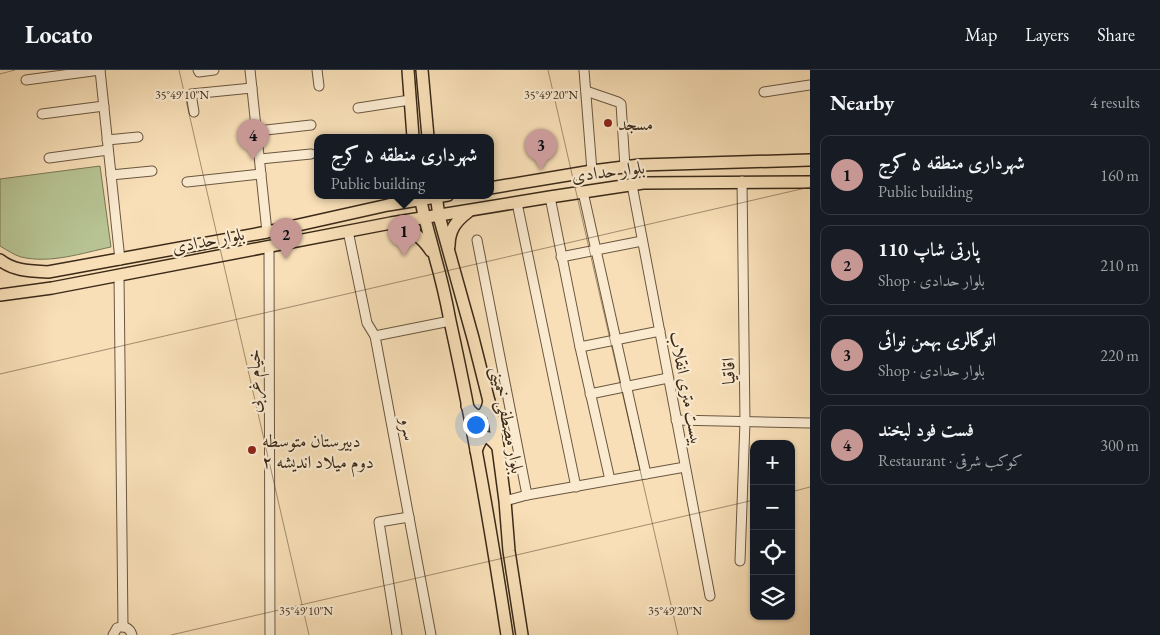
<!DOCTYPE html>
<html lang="en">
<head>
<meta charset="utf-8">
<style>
  :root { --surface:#171b24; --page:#20242c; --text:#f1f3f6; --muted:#9ea1a6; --line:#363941; --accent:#c59692 }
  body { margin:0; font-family:"EB Garamond",Amiri,serif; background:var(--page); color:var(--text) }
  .controls { position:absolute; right:15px; bottom:15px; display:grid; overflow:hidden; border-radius:10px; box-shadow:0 1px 4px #0004 }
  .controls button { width:45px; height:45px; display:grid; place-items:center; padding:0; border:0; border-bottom:1px solid var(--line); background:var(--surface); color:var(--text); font:25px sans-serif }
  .you { position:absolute; left:475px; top:354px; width:18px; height:18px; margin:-12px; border:4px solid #fff; border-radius:50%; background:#1a73e8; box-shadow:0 0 0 8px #1a73e833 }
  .badge { display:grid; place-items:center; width:32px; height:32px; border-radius:50%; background:var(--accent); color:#111; font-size:16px; font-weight:700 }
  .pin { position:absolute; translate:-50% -41px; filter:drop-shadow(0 1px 2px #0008) }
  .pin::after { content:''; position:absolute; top:26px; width:18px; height:15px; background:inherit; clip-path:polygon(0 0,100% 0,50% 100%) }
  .popup { position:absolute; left:314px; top:64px; width:180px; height:65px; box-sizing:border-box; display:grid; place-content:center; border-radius:10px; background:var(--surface); filter:drop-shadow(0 1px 4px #0005); font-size:16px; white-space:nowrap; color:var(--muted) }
  .popup b { font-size:19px; color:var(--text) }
  .popup::after { content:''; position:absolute; left:50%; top:100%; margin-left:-10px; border:10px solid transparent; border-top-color:var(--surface) }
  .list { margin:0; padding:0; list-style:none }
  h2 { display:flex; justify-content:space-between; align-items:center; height:65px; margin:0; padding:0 20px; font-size:21px }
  h2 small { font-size:16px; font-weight:400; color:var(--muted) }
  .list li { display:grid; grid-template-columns:32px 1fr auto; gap:15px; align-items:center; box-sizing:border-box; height:80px; margin:0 10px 10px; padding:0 10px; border:1px solid var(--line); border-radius:10px }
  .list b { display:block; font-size:19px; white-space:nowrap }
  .list p { margin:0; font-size:16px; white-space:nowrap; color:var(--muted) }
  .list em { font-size:16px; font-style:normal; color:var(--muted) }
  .icon { flex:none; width:28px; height:28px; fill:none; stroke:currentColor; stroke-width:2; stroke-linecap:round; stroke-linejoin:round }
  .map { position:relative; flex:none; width:810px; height:565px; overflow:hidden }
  header { display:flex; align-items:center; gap:30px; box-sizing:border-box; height:70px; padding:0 25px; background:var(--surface); border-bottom:1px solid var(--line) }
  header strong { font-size:24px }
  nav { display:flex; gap:28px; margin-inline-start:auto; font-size:18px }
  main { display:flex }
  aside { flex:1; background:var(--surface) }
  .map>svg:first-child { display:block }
  .green { fill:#b7c393; stroke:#797656 }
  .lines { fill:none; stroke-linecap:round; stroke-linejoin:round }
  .minor-casing { stroke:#6a5740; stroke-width:11 }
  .major-casing { stroke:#3b2a18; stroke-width:14 }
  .minor { stroke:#faead0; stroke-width:9 }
  .major { stroke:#f8dfb7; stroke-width:11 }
  .ticks { fill:none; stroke:#3b2a18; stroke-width:1; stroke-opacity:0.45 }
  .poi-dot { fill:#8f2418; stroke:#faead0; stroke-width:2 }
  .labels { text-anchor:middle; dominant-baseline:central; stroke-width:4.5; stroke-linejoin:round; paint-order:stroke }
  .poi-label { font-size:18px; fill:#3b2a18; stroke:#faead0; text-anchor:start }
  .street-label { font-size:18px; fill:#3b2a18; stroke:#faead0 }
  .ticks-label { font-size:12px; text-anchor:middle; fill:#3b2a18; stroke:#faead0; stroke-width:4.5; stroke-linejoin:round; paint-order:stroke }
</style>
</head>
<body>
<header>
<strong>Locato</strong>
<nav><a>Map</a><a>Layers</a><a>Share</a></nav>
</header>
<main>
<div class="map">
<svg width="810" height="565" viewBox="0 0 810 565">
  <rect width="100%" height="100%" fill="#f8dfb7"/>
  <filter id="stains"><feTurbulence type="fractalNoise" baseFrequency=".004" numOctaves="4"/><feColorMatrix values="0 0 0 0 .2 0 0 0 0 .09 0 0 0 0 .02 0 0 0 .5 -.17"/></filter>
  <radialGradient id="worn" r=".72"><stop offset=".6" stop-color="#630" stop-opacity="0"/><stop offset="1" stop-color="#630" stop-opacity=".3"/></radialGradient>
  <!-- green -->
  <path class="green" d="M100,96l11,81c-29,6 -60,17 -90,10 -7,-2 -14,-7 -21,-11v-67z"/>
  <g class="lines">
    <defs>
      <g id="minor">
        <path d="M100,0l20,190"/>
        <path d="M198,0l1,2 15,-2"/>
        <path d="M250,0l17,162"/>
        <path d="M317,0l2,16"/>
        <path d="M584,0l8,101"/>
        <path d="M26,10l74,-10"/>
        <path d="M586,21l32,11 3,2 4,63"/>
        <path d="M764,22l46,-7"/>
        <path d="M358,38l52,-8"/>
        <path d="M194,42l-3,-18 61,-6"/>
        <path d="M42,44l62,-8"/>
        <path d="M257,61l54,-6"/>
        <path d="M107,70l31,-3"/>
        <path d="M49,88l59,-8"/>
        <path d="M260,89l51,-5"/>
        <path d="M111,105l41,-4"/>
        <path d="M187,112l74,-8"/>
        <path d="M632,115l78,411"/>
        <path d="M583,122l63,282"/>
        <path d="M550,127l30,150 30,133"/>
        <path d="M517,133l59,284"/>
        <path d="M348,161l19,92 8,13 56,299"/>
        <path d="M477,170l50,255"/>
        <path d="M269,177l1,388"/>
        <path d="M561,187l81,-16"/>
        <path d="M119,205l4,352"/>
        <path d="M375,266l75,-15"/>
        <path d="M580,277l80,-16"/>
        <path d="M590,324l78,-16"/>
        <path d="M676,350l134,3"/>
        <path d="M505,431l22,-6 158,-28"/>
        <path d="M740,491l5,-139 -3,-241"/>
        <path d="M113,565l4,-7c7,-3 13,0 15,7"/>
        <path d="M397,565l-18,-113 30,-5"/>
      </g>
      <g id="major">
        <path d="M408,0l5,67"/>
        <path d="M422,0l6,67"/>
        <path d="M490,118l102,-17 48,-6 170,-5"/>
        <path d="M420,125c3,21 10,41 15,62 6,21 11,42 15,64 23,104 41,209 57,314"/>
        <path d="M436,125l3,21 34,122 22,87 10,76 4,50 13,84"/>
        <path d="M395,154c16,5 27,13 36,27"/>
        <path d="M449,176c0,-16 7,-25 19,-34"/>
        <path d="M0,190c14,11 30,11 48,12l219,-40 121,-27 60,-10"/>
        <path d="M0,225l52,-7 339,-65 159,-26 93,-14 167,-1"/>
        <path d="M467,336c9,15 19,12 22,-5"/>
        <path d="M476,381c6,-17 11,-18 22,-4"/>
      </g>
    </defs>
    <!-- minor casing -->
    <use href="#minor" class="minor-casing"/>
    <!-- major casing -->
    <use href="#major" class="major-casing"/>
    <!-- minor -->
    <use href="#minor" class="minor"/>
    <!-- major -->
    <use href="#major" class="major"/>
  </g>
  <!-- ticks -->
  <path class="ticks" d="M179,0l130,565M548,0l130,565M0,4l15,-4M0,304l810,-187M791,422l19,-5M171,565l583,-135"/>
  <!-- markers -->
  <g class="poi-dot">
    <circle cx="608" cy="53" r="5"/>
    <circle cx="252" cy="380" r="5"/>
  </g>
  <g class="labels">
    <!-- poi labels -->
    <g class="poi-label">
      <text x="618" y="53">مسجد</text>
      <text x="262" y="370">دبیرستان متوسطه<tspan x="262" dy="21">دوم میلاد اندیشه ۲</tspan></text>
    </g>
    <!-- street labels -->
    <g class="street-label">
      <text transform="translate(608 101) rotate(-7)">بلوار حدادی</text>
      <text transform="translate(208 170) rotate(-11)">بلوار حدادی</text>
      <text transform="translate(728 301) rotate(-91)">اقاقیا</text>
      <text transform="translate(253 311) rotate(-90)">خیام غربی</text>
      <text transform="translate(687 318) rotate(79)">بیست متری انقلاب</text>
      <text transform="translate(508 350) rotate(79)">بلوار مصطفی خمینی</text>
      <text transform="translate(409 359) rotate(80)">سرو</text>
    </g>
  </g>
  <g class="ticks-label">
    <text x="182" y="29">35°49'10"N</text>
    <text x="551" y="29">35°49'20"N</text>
    <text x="306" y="545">35°49'10"N</text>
    <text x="675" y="545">35°49'20"N</text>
  </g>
  <rect width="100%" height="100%" filter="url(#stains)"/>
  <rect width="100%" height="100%" fill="url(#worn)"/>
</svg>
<div class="controls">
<button>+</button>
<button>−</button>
<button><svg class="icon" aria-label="locate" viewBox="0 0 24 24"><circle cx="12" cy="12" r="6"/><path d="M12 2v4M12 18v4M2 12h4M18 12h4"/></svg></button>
<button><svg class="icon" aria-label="layers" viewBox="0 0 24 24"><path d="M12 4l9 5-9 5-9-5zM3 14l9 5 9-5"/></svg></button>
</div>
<div class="you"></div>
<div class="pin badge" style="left:404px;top:186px">1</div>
<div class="popup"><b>شهرداری منطقه ۵ کرج</b>Public building</div>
<div class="pin badge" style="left:286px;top:189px">2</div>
<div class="pin badge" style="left:541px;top:100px">3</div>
<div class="pin badge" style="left:253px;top:90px">4</div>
</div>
<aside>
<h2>Nearby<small>4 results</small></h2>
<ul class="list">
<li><span class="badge">1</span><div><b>شهرداری منطقه ۵ کرج</b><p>Public building</p></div><em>160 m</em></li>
<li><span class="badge">2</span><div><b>پارتی شاپ 110</b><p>Shop · بلوار حدادی</p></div><em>210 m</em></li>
<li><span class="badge">3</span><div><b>اتوگالری بهمن نوائی</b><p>Shop · بلوار حدادی</p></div><em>220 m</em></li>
<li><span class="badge">4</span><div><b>فست فود لبخند</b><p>Restaurant · کوکب شرقی</p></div><em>300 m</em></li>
</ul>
</aside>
</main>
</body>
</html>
